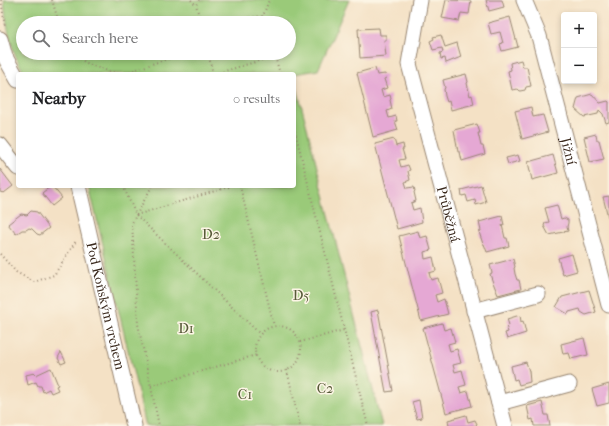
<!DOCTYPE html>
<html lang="en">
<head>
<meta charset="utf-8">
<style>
  :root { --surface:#fff; --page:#f6f6f6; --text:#202124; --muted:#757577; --line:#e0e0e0 }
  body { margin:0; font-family:"IM FELL French Canon",serif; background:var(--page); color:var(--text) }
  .controls { position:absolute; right:12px; top:12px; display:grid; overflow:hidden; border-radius:4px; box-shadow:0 2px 6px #0003 }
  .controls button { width:36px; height:36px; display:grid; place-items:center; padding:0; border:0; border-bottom:1px solid var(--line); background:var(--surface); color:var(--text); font:20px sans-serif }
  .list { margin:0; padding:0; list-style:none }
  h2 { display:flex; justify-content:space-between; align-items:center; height:52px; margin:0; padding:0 16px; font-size:17px }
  h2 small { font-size:13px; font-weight:400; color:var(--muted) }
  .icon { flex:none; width:22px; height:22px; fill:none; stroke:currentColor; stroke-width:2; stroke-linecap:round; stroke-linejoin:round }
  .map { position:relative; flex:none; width:609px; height:426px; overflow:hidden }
  .search { position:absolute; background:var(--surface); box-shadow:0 2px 6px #0003; left:16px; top:16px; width:280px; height:44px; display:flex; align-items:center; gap:10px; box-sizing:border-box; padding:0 14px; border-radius:22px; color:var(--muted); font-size:15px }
  .panel { position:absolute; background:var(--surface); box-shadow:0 2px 6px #0003; left:16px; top:72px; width:280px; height:116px; border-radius:4px }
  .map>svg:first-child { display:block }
  .green { fill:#9aca79; stroke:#6a7a4c; fill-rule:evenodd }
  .building { fill:#e5a8d4 }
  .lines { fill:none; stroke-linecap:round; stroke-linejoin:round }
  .minor-casing { stroke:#988672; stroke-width:17 }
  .path { stroke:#988672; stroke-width:2; stroke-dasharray:1 3; stroke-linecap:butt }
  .minor { stroke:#fff; stroke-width:15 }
  .labels { text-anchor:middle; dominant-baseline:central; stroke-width:3; stroke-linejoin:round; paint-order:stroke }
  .street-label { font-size:14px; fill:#3b2a1e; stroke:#fcf5e5 }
  .park-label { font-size:14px; fill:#585a39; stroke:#fcf5e5 }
</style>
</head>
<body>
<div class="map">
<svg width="609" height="426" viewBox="0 0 609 426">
  <rect width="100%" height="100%" fill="#fcf5e5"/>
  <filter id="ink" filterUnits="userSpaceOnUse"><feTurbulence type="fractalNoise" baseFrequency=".025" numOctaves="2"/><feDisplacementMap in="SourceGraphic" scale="8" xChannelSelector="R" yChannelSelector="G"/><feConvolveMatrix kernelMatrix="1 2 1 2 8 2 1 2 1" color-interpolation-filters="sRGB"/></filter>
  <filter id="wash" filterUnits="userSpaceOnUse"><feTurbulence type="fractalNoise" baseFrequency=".012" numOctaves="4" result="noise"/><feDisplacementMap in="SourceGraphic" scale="16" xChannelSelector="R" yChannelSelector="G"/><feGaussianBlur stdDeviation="0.9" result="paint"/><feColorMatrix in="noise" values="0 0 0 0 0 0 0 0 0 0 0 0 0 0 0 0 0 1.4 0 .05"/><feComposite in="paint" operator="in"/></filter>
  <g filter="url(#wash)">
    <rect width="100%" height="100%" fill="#f4e1c5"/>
    <!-- green -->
    <g class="green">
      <path d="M4,0h345l-31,70 -24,4h-269c-14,-22 -19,-48 -21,-74zM23,23h266v30h-266z"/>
      <path d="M294,76l88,350h-236l-57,-240h205z"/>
    </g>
    <g id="blocks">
      <!-- building -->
      <g class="building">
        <path d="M446,0l25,1 -2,13 -8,-1 -2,8 -17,-3z"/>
        <path d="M486,0h16l2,7 -15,4z"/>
        <path d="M510,17l8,30 -16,4 -2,-7 3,-1 -3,-11 -9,2 -3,-11z"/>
        <path d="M379,28l1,7h6v5h-2l2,16 -26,2 -2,-29z"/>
        <path d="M441,35l4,12 12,-4 4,14 -15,6 -1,-5 -4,1 -1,-6 3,-1 -1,-4 -9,2 -3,-9 4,-2 -1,-2z"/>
        <path d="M521,60l2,7h4l4,19 -5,1 -1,3 -5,1 -2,-2 -6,1 -4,-19 3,-1 -1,-7z"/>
        <path d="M375,68l2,7 8,-1 1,4 -2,1 3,9 -6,2 2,7 7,-2 1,4 -1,1 2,9 -5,2 2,7 7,-2 1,5h-2l3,9 -25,7 -16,-64z"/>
        <path d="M466,74l2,8 -1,1 3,13 2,-1 2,9 -23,6 -2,-9 -2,1 -2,-6 -1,-7 1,-1 -2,-8z"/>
        <path d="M592,94l8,9 8,-2 1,1v20l-3,1 -3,-9 -4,-4 -1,4 -14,3 -9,-8 3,-11z"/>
        <path d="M531,107l2,10 10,-2 5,17 -26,7 -7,-28z"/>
        <path d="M477,124l3,9h-2l3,13h2l2,8 -23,7 -2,-9h-2l-1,-6 -3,-16z"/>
        <path d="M596,134l1,6h2l5,19 -14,3 -6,-25z"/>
        <path d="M394,139l2,7 7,-2 1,5h-2l3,10 -6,1 2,7 7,-2 2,5 -2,1 2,9 -5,2 2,6 7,-1 1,4 -1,1 2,9 -5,2 2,7 7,-2 2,14 -25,7 -22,-85z"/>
        <path d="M518,155l2,6 -12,3 -2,-6z"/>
        <path d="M553,155l5,18 -26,7 -4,-18z"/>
        <path d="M0,169l13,17 -9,7 -4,-1z"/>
        <path d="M481,185l5,17 -10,3 -1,-5 -7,2 -2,-7 -4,1 -1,-6z"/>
        <path d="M51,186h1l10,12 -10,8 -10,-13z"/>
        <path d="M609,196v21h-1l-5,-20z"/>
        <path d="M557,205l4,14 3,-1 4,2v3l-1,4 1,4 -19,4 -5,-9 1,-3 4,-1 -4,-14z"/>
        <path d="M31,211l6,1 12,16 -9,7 -3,-1 -5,-5 -3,-1 -3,2h-4l-6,4 -8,-10 13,-10 6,1z"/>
        <path d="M502,216l2,9h-2l3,13h2l2,8 -22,6 -3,-8h-1l-4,-12 2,-1 -2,-9z"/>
        <path d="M418,231l2,7 7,-2 4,14 -7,2 1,7 8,-2 3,14 -7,2 2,7 7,-2 4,15 -7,2 2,7 7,-3 4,15 -27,7 -22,-85z"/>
        <path d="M572,254l5,17 -14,4 -5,-17z"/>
        <path d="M513,259l2,8 -1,1 1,6 2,6h2l2,9 -23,6 -6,-15 -2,-6 2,-1 -2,-8z"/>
        <path d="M589,290l7,22 -10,3 -5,-3 -1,-3 -11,3 -1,2 -12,-7 6,-10z"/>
        <path d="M378,310l15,81 -7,1 -15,-80z"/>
        <path d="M520,315l1,7 2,-1 3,12 -19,6 -2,-6 3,-1 -2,-6 3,-1 -2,-6z"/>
        <path d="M442,323l2,7 7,-2 4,14 -7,2 2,7 7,-2 4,14 -8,2 2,7 7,-2 4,15 -7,2 2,6 7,-2 4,15 -26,7 -23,-85z"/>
        <path d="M584,338l4,17 -17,4 -2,-6 -6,1 -2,-10z"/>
        <path d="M61,352l5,10 -5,2 -3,-6z"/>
        <path d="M526,362l3,9 1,11 -11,3 -2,-6 -3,1 -3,-14z"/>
        <path d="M51,368l7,17 -2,1 2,4 -7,3 -2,-4 -6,3 -2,-6h-3l-2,-4 -8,3 -2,-10 8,-2 2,2z"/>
        <path d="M609,384v19l-12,3 -5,-17z"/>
        <path d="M419,400l3,18 -5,1 -5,-17z"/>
        <path d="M542,402l3,13h3l2,11h-16l-1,-7 -3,1 -3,-14z"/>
        <path d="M466,415l2,7 7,-2 2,4 -2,2h-26l-1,-6z"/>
      </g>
    </g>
  </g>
  <g filter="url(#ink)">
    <use href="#blocks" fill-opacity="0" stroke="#988672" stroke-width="1"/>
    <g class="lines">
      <defs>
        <g id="minor">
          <path id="s1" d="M420,0l-11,64 96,362"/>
          <path id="s2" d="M524,0l15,36 70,269"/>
          <path d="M0,39l5,18 13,23"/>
          <path d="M0,145l18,23"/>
          <path id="s3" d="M78,186l56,240"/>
          <path d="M474,311l64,-17"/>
          <path d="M499,403l70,-19"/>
        </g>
      </defs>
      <!-- minor casing -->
      <use href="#minor" class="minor-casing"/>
      <!-- path -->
      <g class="path">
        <path d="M1,0l4,26"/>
        <path d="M52,0l7,23"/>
        <path d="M191,0l5,5"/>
        <path d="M199,0l-3,5 5,18"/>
        <path d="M202,23l61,-7 6,-16"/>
        <path d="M74,53c11,13 31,17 46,21"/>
        <path d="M208,53l5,21"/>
        <path d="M122,74l63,-21"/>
        <path d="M215,74l60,-18 5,18"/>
        <path d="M294,127l74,299"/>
        <path d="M123,186l13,29 124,119"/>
        <path d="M152,186l-20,37 6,101 21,102"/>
        <path d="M240,186l34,140"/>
        <path d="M136,215l96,-29"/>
        <path d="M0,254l16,18 18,10 20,-7 22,-34"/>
        <circle cx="278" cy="349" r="23"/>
        <path d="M300,342l44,-12"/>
        <path d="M287,370l13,56"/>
        <path d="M151,386l105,-31"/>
      </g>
      <!-- minor -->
      <use href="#minor" class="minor"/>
    </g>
  </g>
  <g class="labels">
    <!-- street labels -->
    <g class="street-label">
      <text stroke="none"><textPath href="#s2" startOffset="158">Jižní</textPath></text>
      <text stroke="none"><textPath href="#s1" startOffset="220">Průběžná</textPath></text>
      <text stroke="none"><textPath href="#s3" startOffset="123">Pod Koňským vrchem</textPath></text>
    </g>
    <!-- park labels -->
    <g class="park-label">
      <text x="211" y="234">D2</text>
      <text x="301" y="295">D5</text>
      <text x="186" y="328">D1</text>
      <text x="325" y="388">C2</text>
      <text x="245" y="394">C1</text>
    </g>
  </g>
</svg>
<div class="controls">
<button>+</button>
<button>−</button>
</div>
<div class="search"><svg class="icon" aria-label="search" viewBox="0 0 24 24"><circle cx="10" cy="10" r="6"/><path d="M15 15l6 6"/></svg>Search here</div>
<section class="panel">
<h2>Nearby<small>0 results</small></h2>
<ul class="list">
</ul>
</section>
</div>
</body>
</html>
